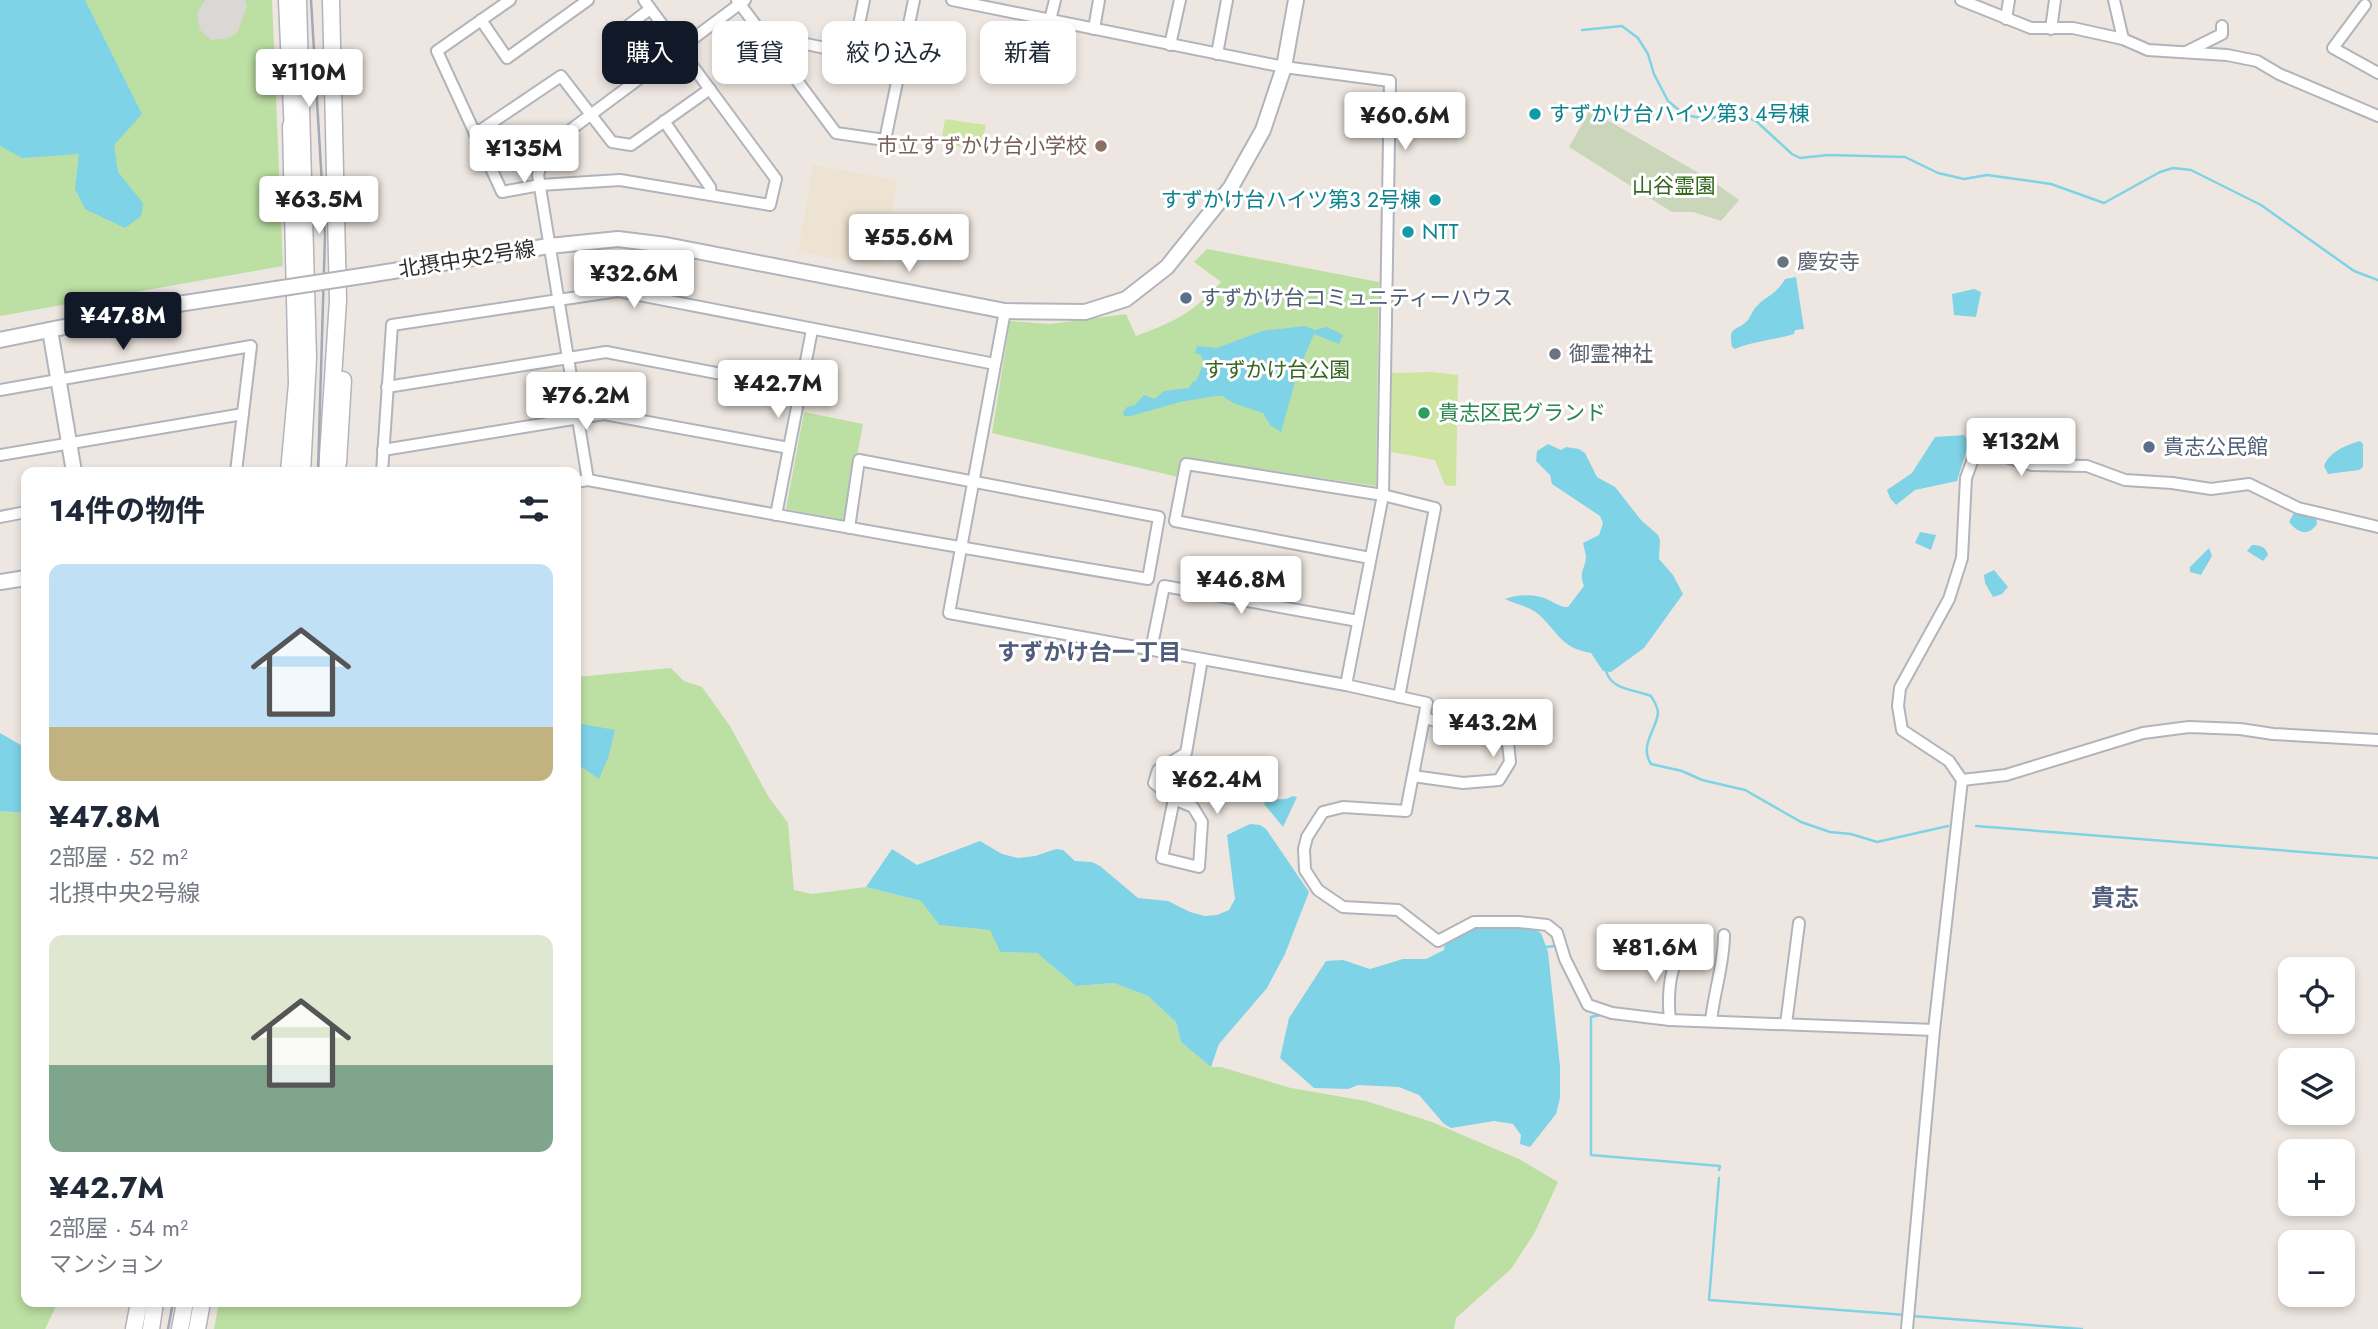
<!DOCTYPE html>
<html lang="ja">
<meta charset="utf-8">
<style>
:root{--surface:#fff;--page:#f2f2f3;--text:#1f2937;--muted:#747a83;--accent:#111827}
body{margin:0;font-family:Jost,"Noto Sans JP",sans-serif;background:var(--page);color:var(--text);height:100vh;display:flex;flex-direction:column;font-size:26px;white-space:nowrap}
*{box-sizing:border-box;margin:0}
p{font-size:23px;color:var(--muted)}
.icon{flex:none;width:38px;height:38px;fill:none;stroke:currentColor;stroke-width:2;stroke-linecap:round;stroke-linejoin:round}
.map{position:relative;flex:1;overflow:hidden}
.side{position:absolute;left:21px;top:467px;width:560px;height:840px;display:flex;flex-direction:column;background:var(--surface);border-radius:14px;box-shadow:0 4px 10px #0003}
.side>*{flex:none}
.banner{position:absolute;left:602px;top:21px;width:665px;height:63px;display:flex;gap:14px}
.buttons{position:absolute;left:2278px;top:957px;display:grid;gap:14px}
.buttons a{display:grid;place-items:center;width:77px;height:77px;border-radius:14px;background:var(--surface);box-shadow:0 4px 10px #0003;font-size:35px}
.price{position:absolute;translate:-50% -60px;padding:0 16px;border-radius:7px;background:#fff;color:#222;font-size:23px;line-height:46px;filter:drop-shadow(0 2px 4px #0008)}
.price::after{content:'';position:absolute;left:50%;top:42px;width:21px;height:16px;margin-left:-10px;background:inherit;clip-path:polygon(0 0,100% 0,50% 100%)}
.price.current{background:var(--accent);color:#fff}
ul{padding:0;list-style:none}
li{display:grid;align-content:center;gap:14px;height:371px;padding:0 28px}
li span{display:grid;place-items:center;height:217px;border-radius:14px;color:#555}
li>.icon{margin-inline-start:auto}
span .icon{width:126px;height:126px;fill:#fffc;stroke-width:1}
li b{font-size:30px}
h2{display:flex;justify-content:space-between;align-items:center;height:84px;padding:0 28px;font-size:30px}
.tag{padding:0 24px;border-radius:14px;background:var(--surface);box-shadow:0 4px 10px #0003;font-size:24px;line-height:63px}
.tag.current{background:var(--accent);color:#fff}
.map>svg:first-child{display:block}
.education{fill:#ede3d3}
.green{fill:#bcdfa3}
.cemetery{fill:#cad6ba}
.pitch{fill:#cde5a0}
.plaza{fill:#dad7d4}
.water{fill:#7ed3e6}
.lines{fill:none;stroke-linecap:round;stroke-linejoin:round}
.stream{stroke:#7ed3e6;stroke-width:2.5}
.minor-casing{stroke:#b2b4bc;stroke-width:14}
.tertiary-casing{stroke:#b2b4bc;stroke-width:18}
.secondary-casing{stroke:#b2b4bc;stroke-width:19}
.minor{stroke:#fff;stroke-width:10}
.tertiary{stroke:#fff;stroke-width:14}
.secondary{stroke:#fff;stroke-width:16}
.rail{stroke:#a4a8b6;stroke-width:2.5}
.tertiary-bridge-casing{stroke:#b2b4bc;stroke-width:18;stroke-linecap:butt}
.tertiary-bridge{stroke:#fff;stroke-width:14}
.culture-dot{fill:#0f9aa8;stroke:#fff;stroke-width:2.5}
.education-dot{fill:#8d6e63;stroke:#fff;stroke-width:2.5}
.worship-dot{fill:#6b7280;stroke:#fff;stroke-width:2.5}
.service-dot{fill:#5c6f8a;stroke:#fff;stroke-width:2.5}
.leisure-dot{fill:#2e9e5b;stroke:#fff;stroke-width:2.5}
.labels{text-anchor:middle;dominant-baseline:central;stroke-width:6;stroke-linejoin:round;paint-order:stroke}
.culture-label{font-size:21px;fill:#0d838f;stroke:#fff;text-anchor:start}
.education-label{font-size:21px;fill:#785e54;stroke:#fff;text-anchor:end}
.park-label{font-size:21px;fill:#356721;stroke:#fff}
.street-label{font-size:21px;fill:#2d2d2d;stroke:#fff}
.worship-label{font-size:21px;fill:#5b616d;stroke:#fff;text-anchor:start}
.service-label{font-size:21px;fill:#4e5e75;stroke:#fff;text-anchor:start}
.leisure-label{font-size:21px;fill:#27864d;stroke:#fff;text-anchor:start}
.neighbourhood-label{font-size:23px;font-weight:bold;fill:#515c7b;stroke:#fff}
.quarter-label{font-size:24px;font-weight:bold;fill:#515c7b;stroke:#fff}
</style>
<div class="map">
<svg width="2378" height="1329" viewBox="0 0 2378 1329">
<rect width="100%" height="100%" fill="#eee7e1"/>
<path class="education" d="M 813,165 L 897,180 L 882,267 L 798,252 Z"/>
<g class="green">
<path d="M 0,0 L 272,0 L 283,266 L 0,316 Z"/>
<path d="M 1207,249 L 1379,282 L 1376,486 L 1183,458 L 1178,477 L 992,433 L 1010,321 L 1050,324 L 1126,314 L 1136,336 C 1176,321 1191,314 1221,282 L 1194,262 Z"/>
<path d="M 804,412 L 863,424 L 845,520 L 786,509 Z"/>
<path d="M 671,668 L 684,681 L 702,687 L 730,726 L 768,796 L 788,823 L 794,890 L 812,894 L 866,887 L 921,901 L 939,925 L 991,930 L 1000,952 L 1037,953 L 1076,986 L 1114,983 L 1148,996 L 1176,1022 L 1181,1042 L 1211,1067 L 1221,1067 L 1291,1088 L 1366,1101 L 1432,1122 L 1519,1159 L 1558,1182 L 1535,1232 L 1511,1269 L 1456,1318 L 1454,1329 L 214,1329 L 219,1302 L 576,1302 L 576,677 Z"/>
<path d="M 0,811 L 26,813 L 26,1302 L 58,1302 L 45,1329 L 0,1329 Z"/>
</g>
<path class="cemetery" d="M 1590,110 L 1711,180 L 1739,200 L 1721,221 L 1693,212 L 1672,212 L 1569,147 Z"/>
<g class="pitch">
<path d="M 945,119 L 986,125 L 980,150 L 941,143 Z"/>
<path d="M 1432,372 L 1458,375 L 1456,486 L 1445,485 L 1435,460 L 1391,452 L 1392,373 Z"/>
</g>
<path class="plaza" d="M 205,0 L 245,0 L 247,6 L 237,33 L 229,38 L 211,40 L 200,30 L 197,13 Z"/>
<g class="water">
<path d="M 0,0 L 85,0 L 142,114 L 114,145 L 118,172 L 143,203 L 141,216 L 125,228 L 85,209 L 75,189 L 79,154 L 22,158 L 0,146 Z"/>
<path d="M 1796,277 L 1804,329 L 1795,330 L 1794,334 C 1774,340 1754,341 1735,349 L 1732,347 C 1728,325 1736,332 1747,321 C 1751,317 1752,311 1756,307 C 1767,295 1775,296 1785,279 Z"/>
<path d="M 1974,289 L 1981,292 L 1976,317 L 1954,315 L 1952,294 Z"/>
<path d="M 1305,326 L 1315,330 L 1327,327 L 1343,335 L 1339,344 L 1314,334 L 1298,371 L 1281,432 L 1270,425 L 1263,413 L 1235,404 L 1222,396 L 1215,396 L 1180,402 L 1131,416 L 1124,416 L 1123,413 L 1127,407 L 1135,405 L 1144,395 L 1155,399 L 1164,391 L 1189,388 L 1192,382 L 1196,381 L 1204,363 L 1201,355 L 1195,353 L 1197,346 L 1217,348 L 1262,331 Z"/>
<path d="M 1964,435 L 1969,442 L 1957,481 L 1915,490 L 1896,505 L 1890,498 L 1887,490 L 1912,473 L 1935,437 Z"/>
<path d="M 2360,441 L 2363,444 L 2363,467 L 2359,470 L 2328,474 L 2324,466 C 2329,452 2346,445 2360,441 Z"/>
<path d="M 1548,444 L 1561,450 L 1566,447 L 1579,449 L 1585,453 L 1597,477 L 1615,487 L 1641,520 L 1658,535 L 1660,540 L 1659,559 L 1673,575 L 1683,594 L 1644,648 L 1611,672 L 1603,671 L 1591,653 C 1560,648 1558,631 1537,613 C 1528,606 1515,604 1505,599 C 1515,595 1530,594 1541,597 C 1551,599 1556,607 1568,607 L 1584,586 C 1578,572 1586,568 1586,556 C 1585,551 1584,547 1583,543 L 1599,535 L 1603,523 L 1600,516 L 1552,484 L 1550,475 L 1536,461 L 1537,451 Z"/>
<path d="M 2295,511 L 2316,515 L 2317,524 C 2308,537 2298,533 2289,522 Z"/>
<path d="M 1920,532 L 1936,535 L 1931,550 L 1915,543 Z"/>
<path d="M 2252,545 C 2260,545 2266,547 2268,555 L 2263,561 L 2247,551 Z"/>
<path d="M 2209,548 L 2212,556 L 2201,575 L 2190,572 L 2190,567 Z"/>
<path d="M 1994,570 L 2008,587 L 2002,594 L 1993,597 L 1985,583 L 1984,575 Z"/>
<path d="M 576,723 L 615,730 L 608,758 L 599,779 L 579,765 L 576,765 Z"/>
<path d="M 0,733 L 26,748 L 26,813 L 0,811 Z"/>
<path d="M 1293,796 L 1297,797 L 1283,827 L 1264,804 L 1266,800 L 1286,799 Z"/>
<path d="M 1250,824 L 1260,825 L 1266,829 L 1309,892 L 1285,954 L 1267,988 L 1219,1044 L 1211,1067 L 1181,1042 L 1176,1022 L 1148,996 L 1114,983 L 1076,986 L 1037,953 L 1000,952 L 990,930 L 939,925 L 921,901 L 866,887 L 892,849 L 917,865 L 980,841 L 1002,854 L 1018,858 L 1035,856 L 1056,849 L 1063,850 L 1075,861 L 1092,862 L 1100,866 L 1138,898 L 1168,901 L 1190,912 L 1205,916 L 1217,915 L 1229,910 L 1235,899 L 1227,835 Z"/>
<path d="M 1474,927 L 1533,929 L 1541,933 L 1548,952 L 1560,1066 L 1560,1098 L 1556,1114 L 1530,1147 L 1520,1144 L 1521,1135 L 1513,1124 L 1494,1121 L 1451,1128 L 1444,1124 L 1419,1095 L 1399,1087 L 1358,1085 L 1348,1089 L 1314,1088 L 1280,1058 L 1289,1018 L 1326,961 L 1343,960 L 1370,969 L 1403,959 L 1426,959 L 1444,950 L 1445,941 Z"/>
</g>
<g class="lines">
<g class="stream">
<path d="M 1582,30 L 1622,26 L 1638,38 L 1648,54 L 1654,74 L 1668,101 L 1685,115 L 1707,119 L 1727,115 L 1742,115 L 1756,121 L 1792,154 L 1800,158 L 1828,155 L 1905,157 L 1938,173 L 1964,179 L 1987,175 L 2051,184 L 2104,203 L 2160,172 L 2173,168 L 2191,170 L 2261,205 L 2354,271 L 2378,280"/>
<path d="M 1606,671 C 1612,691 1635,689 1651,696 C 1654,701 1658,707 1658,713 C 1656,731 1639,745 1651,764 L 1682,771 L 1702,780 L 1745,790 L 1801,822 L 1830,832 L 1851,834 L 1877,842 L 1948,826"/>
<path d="M 1976,826 L 2378,858"/>
<path d="M 1546,947 L 1554,946"/>
<path d="M 1600,1015 L 1591,1017 L 1591,1155 L 1720,1166 L 1719,1170"/>
<path d="M 1719,1178 L 1709,1300 L 1906,1315"/>
<path d="M 1912,1316 L 2082,1329"/>
</g>
<defs>
<g id="minor">
<path d="M 510,0 L 437,51 L 502,192 L 540,185 L 620,180 L 770,205 L 776,179 L 644,0"/>
<path d="M 737,0 L 836,133 L 885,140 L 914,0"/>
<path d="M 952,0 L 1284,67 L 1390,81 L 1383,495 L 1346,685"/>
<path d="M 1961,0 L 2031,28 L 2073,28 L 2123,39 L 2148,50 L 2227,55 L 2257,61 L 2279,74 L 2378,116"/>
<path d="M 2114,0 L 2123,39"/>
<path d="M 2365,5 L 2333,48 L 2378,73"/>
<path d="M 2006,19 L 2009,0"/>
<path d="M 481,20 L 507,58 L 588,0"/>
<path d="M 1050,20 L 1055,0"/>
<path d="M 1094,29 L 1099,0"/>
<path d="M 2051,29 L 2055,0"/>
<path d="M 616,35 L 650,9"/>
<path d="M 1170,45 L 1180,0"/>
<path d="M 2186,52 L 2222,34 L 2222,26"/>
<path d="M 1217,54 L 1227,0"/>
<path d="M 782,61 L 806,44 L 853,54 L 864,0"/>
<path d="M 664,121 L 710,187 L 711,195"/>
<path d="M 475,134 L 561,76 L 612,142 L 631,145 L 710,89"/>
<path d="M 1005,311 L 949,613 L 1346,685 L 1427,703 L 1406,811 L 1343,807 L 1323,812 L 1307,837 L 1304,849 L 1305,870 L 1318,890 L 1343,907 L 1398,910 L 1438,941 L 1474,922 L 1519,922 L 1547,925 L 1557,933 L 1565,959 L 1588,1005 L 1612,1013 L 1670,1020 L 1934,1030"/>
<path d="M 387,387 L 606,352 L 800,389"/>
<path d="M 0,390 L 251,346 L 236,472"/>
<path d="M 383,450 L 604,414 L 789,448"/>
<path d="M 0,455 L 243,414"/>
<path d="M 382,472 L 392,325 L 618,291 L 995,364"/>
<path d="M 588,480 L 538,175 L 546,148 L 745,0"/>
<path d="M 576,482 L 588,480 C 774,515 961,548 1148,579 L 1159,517 L 859,460 L 849,528"/>
<path d="M 776,515 L 812,330"/>
<path d="M 0,517 L 26,512"/>
<path d="M 1370,558 L 1175,521 L 1186,464 L 1383,495 L 1435,508 L 1399,697"/>
<path d="M 1151,650 L 1164,586 L 1358,621"/>
<path d="M 1413,776 L 1463,783 L 1499,780 L 1510,762 L 1508,743 L 1499,737 L 1424,718"/>
<path d="M 1962,780 L 2006,775 L 2143,733 L 2189,727 L 2240,729 L 2273,734 L 2378,740"/>
<path d="M 1174,799 L 1162,858 L 1199,867 L 1202,822 L 1193,807 L 1174,799 L 1154,783 L 1158,770 L 1186,753 L 1202,659"/>
<path d="M 1670,1020 C 1668,1002 1668,972 1679,957"/>
<path d="M 1711,1021 C 1714,992 1724,964 1724,935"/>
<path d="M 1786,1024 L 1799,923"/>
<path d="M 1907,1329 L 1934,1030 L 1962,780 L 1949,761 L 1902,730 L 1898,706 L 1900,688 L 1949,599 L 1962,558 L 1966,478 L 1977,448 L 2032,465 L 2087,466 L 2125,480 L 2172,483 L 2211,489 L 2249,484 L 2298,508 L 2378,527"/>
</g>
<g id="tertiary">
<path d="M 368,275 L 549,246 L 618,239 L 666,245 L 1005,311 L 1085,312 L 1126,299 L 1167,267 L 1231,187 L 1263,130 L 1284,67 L 1296,0"/>
<path d="M 50,330 L 74,472"/>
<path d="M 0,340 L 178,304 L 276,289"/>
<path d="M 0,582 L 26,578"/>
</g>
<g id="secondary">
<path d="M 287,0 L 293,134"/>
<path d="M 298,0 L 308,358 L 302,472"/>
<path d="M 338,463 L 343,380"/>
<path d="M 289,472 L 297,384 L 291,126"/>
<path d="M 327,472 L 338,300 L 331,0"/>
<path d="M 134,1329 L 139,1302"/>
<path d="M 151,1329 L 155,1302"/>
<path d="M 180,1329 L 185,1302"/>
<path d="M 197,1329 L 202,1302"/>
</g>
</defs>
<use href="#minor" class="minor-casing"/>
<use href="#tertiary" class="tertiary-casing"/>
<use href="#secondary" class="secondary-casing"/>
<use href="#minor" class="minor"/>
<use href="#tertiary" class="tertiary"/>
<use href="#secondary" class="secondary"/>
<g class="rail">
<path d="M 311,0 L 325,235 L 318,472"/>
<path d="M 168,1329 L 173,1302"/>
</g>
<defs>
<path id="tertiary-bridge" d="M 276,289 L 368,275"/>
</defs>
<use href="#tertiary-bridge" class="tertiary-bridge-casing"/>
<use href="#tertiary-bridge" class="tertiary-bridge"/>
</g>
<g class="culture-dot">
<circle cx="1535" cy="114" r="7"/>
<circle cx="1435" cy="200" r="7"/>
<circle cx="1408" cy="232" r="7"/>
</g>
<circle class="education-dot" cx="1101" cy="146" r="7"/>
<g class="worship-dot">
<circle cx="1783" cy="262" r="7"/>
<circle cx="1555" cy="354" r="7"/>
</g>
<g class="service-dot">
<circle cx="1186" cy="298" r="7"/>
<circle cx="2149" cy="447" r="7"/>
</g>
<circle class="leisure-dot" cx="1424" cy="413" r="7"/>
<g class="labels">
<g class="culture-label">
<text x="1549" y="114">すずかけ台ハイツ第3 4号棟</text>
<text x="1421" y="200" text-anchor="end">すずかけ台ハイツ第3 2号棟</text>
<text x="1422" y="232">NTT</text>
</g>
<g class="education-label">
<text x="1087" y="146">市立すずかけ台小学校</text>
</g>
<g class="park-label">
<text x="1674" y="186">山谷霊園</text>
<text x="1277" y="370">すずかけ台公園</text>
</g>
<g class="street-label">
<text transform="translate(467 259) rotate(-9)">北摂中央２号線</text>
</g>
<g class="worship-label">
<text x="1797" y="262">慶安寺</text>
<text x="1569" y="354">御霊神社</text>
</g>
<g class="service-label">
<text x="1200" y="298">すずかけ台コミュニティーハウス</text>
<text x="2163" y="447">貴志公民館</text>
</g>
<g class="leisure-label">
<text x="1438" y="413">貴志区民グランド</text>
</g>
<g class="neighbourhood-label">
<text x="1089" y="652">すずかけ台一丁目</text>
</g>
<g class="quarter-label">
<text x="2115" y="897">貴志</text>
</g>
</g>
</svg>
<div class="buttons">
<a><svg class="icon" aria-label="locate" viewBox="0 0 24 24"><circle cx="12" cy="12" r="6"/><path d="M12 2v4M12 18v4M2 12h4M18 12h4"/></svg></a>
<a><svg class="icon" aria-label="layers" viewBox="0 0 24 24"><path d="M12 4l9 5-9 5-9-5zM3 14l9 5 9-5"/></svg></a>
<a>+</a>
<a>−</a>
</div>
<b class="price" style="left:309px;top:109px">¥110M</b>
<b class="price" style="left:1405px;top:152px">¥60.6M</b>
<b class="price" style="left:524px;top:185px">¥135M</b>
<b class="price" style="left:319px;top:236px">¥63.5M</b>
<b class="price" style="left:909px;top:274px">¥55.6M</b>
<b class="price" style="left:634px;top:310px">¥32.6M</b>
<b class="price current" style="left:123px;top:352px">¥47.8M</b>
<b class="price" style="left:778px;top:420px">¥42.7M</b>
<b class="price" style="left:586px;top:432px">¥76.2M</b>
<b class="price" style="left:2021px;top:478px">¥132M</b>
<b class="price" style="left:1241px;top:616px">¥46.8M</b>
<b class="price" style="left:1493px;top:759px">¥43.2M</b>
<b class="price" style="left:1217px;top:816px">¥62.4M</b>
<b class="price" style="left:1655px;top:984px">¥81.6M</b>
<div class="banner">
<a class="tag current">購入</a>
<a class="tag">賃貸</a>
<a class="tag">絞り込み</a>
<a class="tag">新着</a>
</div>
<section class="side">
<h2>14件の物件<svg class="icon" aria-label="filters" viewBox="0 0 24 24"><path d="M4 7h16M4 17h16"/><circle cx="9" cy="7" r="2"/><circle cx="15" cy="17" r="2"/></svg></h2>
<ul>
<li><span style="background:linear-gradient(#bfe0f5 75%,#c2b280 0)"><svg class="icon" aria-label="home" viewBox="0 0 24 24"><path d="M3 11l9-7 9 7M6 9v11h12V9"/></svg></span><div><b>¥47.8M</b><p>2部屋 · 52 m²</p><p>北摂中央２号線</p></div></li>
<li><span style="background:linear-gradient(#dfe7d0 60%,#7fa58c 0)"><svg class="icon" aria-label="home" viewBox="0 0 24 24"><path d="M3 11l9-7 9 7M6 9v11h12V9"/></svg></span><div><b>¥42.7M</b><p>2部屋 · 54 m²</p><p>マンション</p></div></li>
</ul>
</section>
</div>
